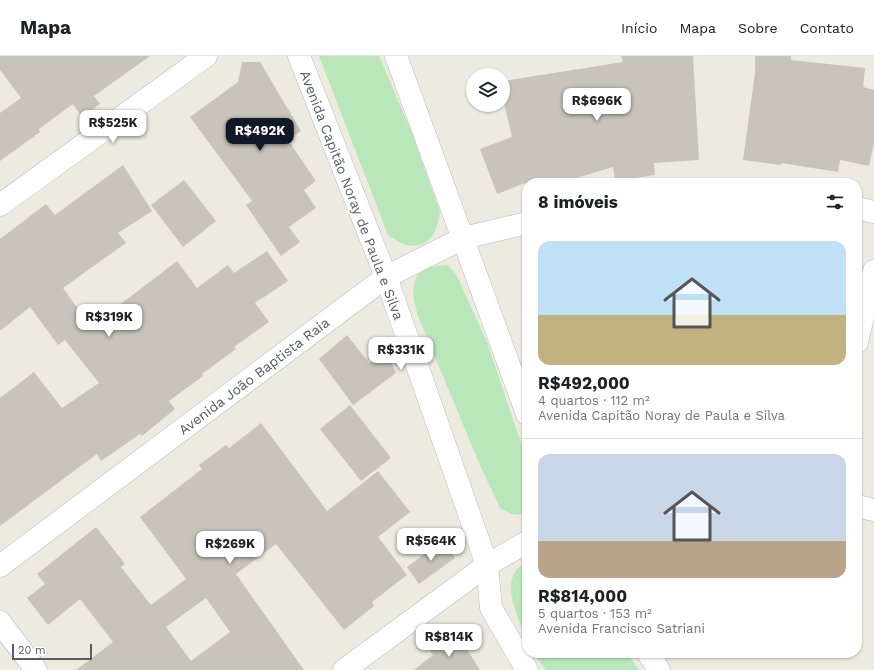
<!DOCTYPE html>
<html lang="pt">
<meta charset="utf-8">
<style>
:root{--surface:#fff;--page:#f2f2f2;--text:#202124;--muted:#757577;--line:#e0e0e0;--accent:#111827}
body{margin:0;font-family:"Work Sans",sans-serif;background:var(--page);color:var(--text);height:100vh;display:flex;flex-direction:column;font-size:15px;white-space:nowrap}
*{box-sizing:border-box;margin:0}
p{font-size:13px;color:var(--muted)}
.icon{flex:none;width:22px;height:22px;fill:none;stroke:currentColor;stroke-width:2;stroke-linecap:round;stroke-linejoin:round}
.map{position:relative;flex:1;overflow:hidden}
.sheet{position:absolute;left:522px;top:122px;width:340px;height:480px;display:flex;flex-direction:column;background:var(--surface);border-radius:16px;box-shadow:0 1px 3px #0004}
.sheet>*{flex:none}
.fabs{position:absolute;left:466px;top:12px;display:grid;gap:8px}
.fabs a{display:grid;place-items:center;width:44px;height:44px;border-radius:50%;background:var(--surface);box-shadow:0 1px 3px #0004;font-size:20px}
.scale{position:absolute;left:12px;bottom:10px;width:80px;box-sizing:border-box;padding-left:4px;border:2px solid #585c62;border-top:0;font-size:11px;line-height:14px;white-space:nowrap;color:#585c62;-webkit-text-stroke:3px #fff;paint-order:stroke}
.price{position:absolute;translate:-50% -34px;padding:0 9px;border-radius:8px;background:#fff;color:#222;font-size:13px;line-height:26px;filter:drop-shadow(0 1px 2px #0008)}
.price::after{content:'';position:absolute;left:50%;top:24px;width:12px;height:9px;margin-left:-6px;background:inherit;clip-path:polygon(0 0,100% 0,50% 100%)}
.price.current{background:var(--accent);color:#fff}
ul{padding:0;list-style:none}
li{display:grid;align-content:center;gap:8px;height:212px;padding:0 16px}
li+li{border-top:1px solid var(--line)}
li span{display:grid;place-items:center;height:124px;border-radius:12px;color:#555}
li>.icon{margin-inline-start:auto}
span .icon{width:72px;height:72px;fill:#fffc;stroke-width:1}
li b{font-size:17px}
h2{display:flex;justify-content:space-between;align-items:center;height:48px;padding:0 16px;font-size:17px}
header{display:flex;align-items:center;gap:24px;box-sizing:border-box;height:56px;padding:0 20px;background:var(--surface);border-bottom:1px solid var(--line)}
header strong{font-size:19px}
nav{display:flex;gap:22px;margin-inline-start:auto;font-size:14px}
.map>svg:first-child{display:block}
.green{fill:#b9e7ba}
.building{fill:#c8c4bc;fill-rule:evenodd}
.lines{fill:none;stroke-linecap:round;stroke-linejoin:round}
.minor-casing{stroke:#b8bac0;stroke-width:23}
.minor{stroke:#fff;stroke-width:22}
.labels{text-anchor:middle;dominant-baseline:central;stroke-width:4;stroke-linejoin:round;paint-order:stroke}
.street-label{font-size:14px;fill:#585c62;stroke:#fff}
</style>
<header>
<strong>Mapa</strong>
<nav><a>Início</a><a>Mapa</a><a>Sobre</a><a>Contato</a></nav>
</header>
<div class="map">
<svg width="874" height="614" viewBox="0 0 874 614">
<rect width="100%" height="100%" fill="#edeadf"/>
<g class="green">
<path d="M 319,0 L 379,0 L 411,75 L 440,156 C 438,174 429,194 407,189 C 401,188 393,182 388,179 Z"/>
<path d="M 447,209 L 456,218 L 487,286 L 527,405 L 527,456 L 524,459 L 511,458 L 500,452 L 479,407 L 418,260 C 414,244 407,224 425,213 C 430,210 441,210 447,209 Z"/>
<path d="M 527,506 L 527,584 C 518,562 496,520 527,506 Z"/>
<path d="M 533,597 L 627,597 L 639,614 L 546,614 Z"/>
</g>
<g class="building">
<path d="M 0,0 L 150,0 L 94,40 L 100,48 L 82,61 L 73,48 L 39,73 L 40,76 L 0,105 L 0,57 L 21,42 L 0,14 Z"/>
<path d="M 621,0 L 693,0 L 699,104 L 654,107 L 655,119 L 615,125 L 613,111 L 560,127 L 525,127 L 497,138 L 480,93 L 512,81 L 503,43 L 503,25 L 623,6 Z"/>
<path d="M 755,0 L 791,0 L 791,4 L 865,12 L 863,31 L 874,34 L 874,87 L 869,110 L 840,104 L 838,116 L 781,107 L 781,109 L 743,104 L 755,17 Z"/>
<path d="M 242,6 L 260,6 L 301,75 L 288,84 L 316,125 L 304,134 L 316,152 L 289,171 L 300,186 L 281,200 L 246,149 L 252,145 L 190,61 L 238,26 Z"/>
<path d="M 123,109 L 152,155 L 118,177 L 126,187 L 63,232 L 91,271 L 177,205 L 197,232 L 228,209 L 234,217 L 267,195 L 288,225 L 255,247 L 269,266 L 234,291 L 236,293 L 202,318 L 203,320 L 169,345 L 175,353 L 142,380 L 140,378 L 101,405 L 97,398 L 0,470 L 0,342 L 34,316 L 62,352 L 99,327 L 65,284 L 58,289 L 30,251 L 0,275 L 0,183 L 46,148 L 55,159 Z"/>
<path d="M 184,124 L 216,165 L 183,191 L 151,149 Z"/>
<path d="M 347,279 L 369,307 L 386,294 L 396,317 L 353,349 L 319,303 Z"/>
<path d="M 350,349 L 391,402 L 361,425 L 320,373 Z"/>
<path d="M 261,367 L 327,455 L 378,415 L 410,456 L 378,481 L 407,519 L 372,546 L 374,550 L 344,574 L 276,488 L 236,518 L 304,614 L 76,614 L 113,586 L 80,543 L 48,569 L 27,542 L 45,528 L 37,518 L 96,471 L 125,508 L 121,511 L 151,549 L 186,523 L 140,461 L 202,413 L 199,409 L 226,389 L 229,392 ZM 206,542 L 230,576 L 191,605 L 166,571 Z"/>
<path d="M 442,485 L 455,502 L 419,528 L 407,511 Z"/>
<path d="M 450,582 L 456,591 L 463,587 L 480,614 L 414,614 L 433,599 L 430,595 Z"/>
</g>
<g class="lines">
<defs>
<g id="minor">
<path d="M 299,0 L 386,221 L 487,509 L 491,552 L 527,614"/>
<path d="M 396,0 L 527,358"/>
<path d="M 0,149 L 206,0"/>
<path d="M 857,152 L 874,156"/>
<path d="M 857,286 L 874,215"/>
<path d="M 857,450 L 874,454"/>
<path d="M 0,510 L 386,221 L 463,182 L 527,167"/>
<path d="M 0,566 L 36,614"/>
<path d="M 648,597 L 659,614"/>
<path d="M 344,614 L 487,509 L 527,486"/>
</g>
</defs>
<use href="#minor" class="minor-casing"/>
<use href="#minor" class="minor"/>
</g>
<g class="labels">
<g class="street-label">
<text transform="translate(352 139) rotate(69)">Avenida Capitão Noray de Paula e Silva</text>
<text transform="translate(254 320) rotate(-37)">Avenida João Baptista Raia</text>
</g>
</g>
</svg>
<div class="fabs">
<a><svg class="icon" aria-label="layers" viewBox="0 0 24 24"><path d="M12 4l9 5-9 5-9-5zM3 14l9 5 9-5"/></svg></a>
</div>
<div class="scale">20 m</div>
<b class="price" style="left:597px;top:66px">R$696K</b>
<b class="price" style="left:113px;top:88px">R$525K</b>
<b class="price current" style="left:260px;top:96px">R$492K</b>
<b class="price" style="left:109px;top:282px">R$319K</b>
<b class="price" style="left:401px;top:315px">R$331K</b>
<b class="price" style="left:431px;top:506px">R$564K</b>
<b class="price" style="left:230px;top:509px">R$269K</b>
<b class="price" style="left:449px;top:602px">R$814K</b>
<section class="sheet">
<h2>8 imóveis<svg class="icon" aria-label="filters" viewBox="0 0 24 24"><path d="M4 7h16M4 17h16"/><circle cx="9" cy="7" r="2"/><circle cx="15" cy="17" r="2"/></svg></h2>
<ul>
<li><span style="background:linear-gradient(#bfe0f5 60%,#c2b280 0)"><svg class="icon" aria-label="home" viewBox="0 0 24 24"><path d="M3 11l9-7 9 7M6 9v11h12V9"/></svg></span><div><b>R$492,000</b><p>4 quartos · 112 m²</p><p>Avenida Capitão Noray de Paula e Silva</p></div></li>
<li><span style="background:linear-gradient(#c9d6e8 70%,#b9a48a 0)"><svg class="icon" aria-label="home" viewBox="0 0 24 24"><path d="M3 11l9-7 9 7M6 9v11h12V9"/></svg></span><div><b>R$814,000</b><p>5 quartos · 153 m²</p><p>Avenida Francisco Satriani</p></div></li>
</ul>
</section>
</div>
